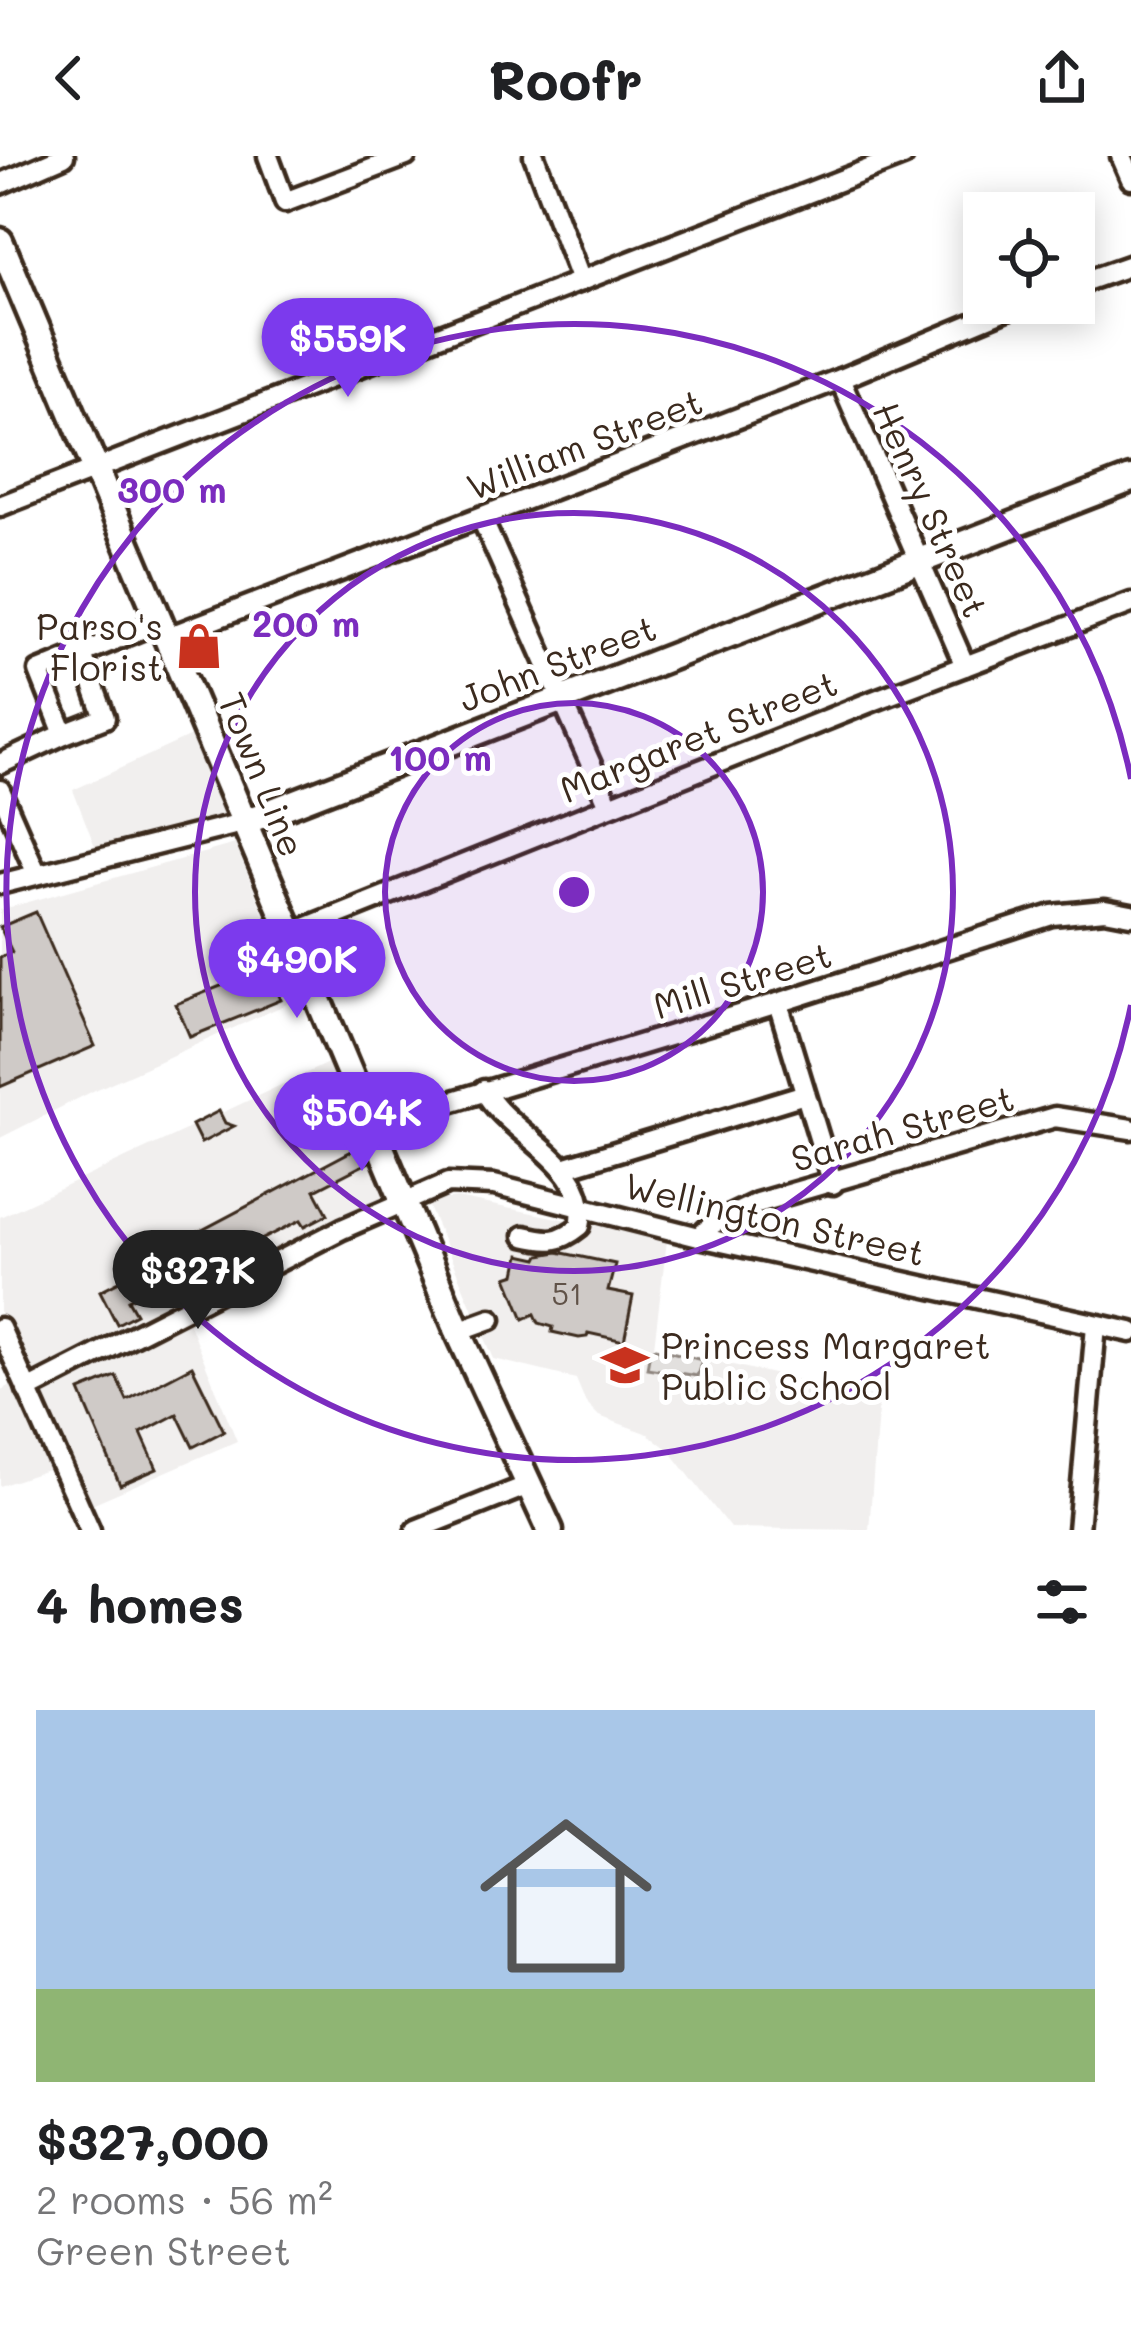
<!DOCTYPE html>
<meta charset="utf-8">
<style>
:root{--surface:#fff;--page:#f6f6f6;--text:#202124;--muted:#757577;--accent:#7c3aed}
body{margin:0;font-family:Mali,sans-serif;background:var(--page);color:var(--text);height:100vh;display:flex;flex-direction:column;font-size:45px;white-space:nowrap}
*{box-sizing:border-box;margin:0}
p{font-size:39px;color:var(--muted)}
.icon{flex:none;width:66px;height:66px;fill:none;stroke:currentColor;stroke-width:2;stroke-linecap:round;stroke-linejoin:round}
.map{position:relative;height:1374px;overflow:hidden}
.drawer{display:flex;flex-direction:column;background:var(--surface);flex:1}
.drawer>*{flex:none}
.tools{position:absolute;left:963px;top:36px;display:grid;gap:24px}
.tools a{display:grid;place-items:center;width:132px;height:132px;border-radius:0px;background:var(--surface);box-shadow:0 6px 30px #0003;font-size:60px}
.price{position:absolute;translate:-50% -102px;padding:0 27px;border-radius:42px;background:var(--accent);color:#fff;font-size:39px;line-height:78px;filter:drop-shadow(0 3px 6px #0008)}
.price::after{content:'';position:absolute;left:50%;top:72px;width:36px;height:27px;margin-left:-18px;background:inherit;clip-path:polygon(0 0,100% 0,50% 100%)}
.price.active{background:#222;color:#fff}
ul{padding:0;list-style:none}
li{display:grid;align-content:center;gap:24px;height:636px;padding:0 36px}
li span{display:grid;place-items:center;height:372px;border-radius:0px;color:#555}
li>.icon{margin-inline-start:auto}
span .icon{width:216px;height:216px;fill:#fffc;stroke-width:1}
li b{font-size:51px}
h2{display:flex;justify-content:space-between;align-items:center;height:144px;padding:0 36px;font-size:51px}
header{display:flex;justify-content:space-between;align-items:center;height:156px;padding:0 36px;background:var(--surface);font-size:54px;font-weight:800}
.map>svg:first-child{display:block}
.built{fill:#f1efee}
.green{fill:#e2e0de;stroke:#8e857e;stroke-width:3}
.building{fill:#cfcac7;stroke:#3b2a1e;stroke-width:3}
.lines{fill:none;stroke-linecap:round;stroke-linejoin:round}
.minor-casing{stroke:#3b2a1e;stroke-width:27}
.major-casing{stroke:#3b2a1e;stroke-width:33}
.minor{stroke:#fff;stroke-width:18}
.major{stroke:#fff;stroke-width:24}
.ring{fill:none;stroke:#7b2cbf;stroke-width:6}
.labels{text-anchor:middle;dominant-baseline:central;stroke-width:10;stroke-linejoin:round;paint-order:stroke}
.number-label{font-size:30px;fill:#605248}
.street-label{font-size:36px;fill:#3b2a1e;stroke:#fff}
.poi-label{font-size:36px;fill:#3b2a1e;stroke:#fff;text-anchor:end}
.centre{fill:#7b2cbf;stroke:#fff;stroke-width:6}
.ring-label{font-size:36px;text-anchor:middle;font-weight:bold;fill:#7b2cbf;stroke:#fff;stroke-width:10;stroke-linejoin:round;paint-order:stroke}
</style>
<header><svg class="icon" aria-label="back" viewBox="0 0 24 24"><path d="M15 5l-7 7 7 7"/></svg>Roofr<svg class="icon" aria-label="share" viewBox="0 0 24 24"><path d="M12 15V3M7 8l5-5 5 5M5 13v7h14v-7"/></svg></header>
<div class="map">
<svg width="1131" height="1374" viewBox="0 0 1131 1374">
<rect width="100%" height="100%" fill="#fff"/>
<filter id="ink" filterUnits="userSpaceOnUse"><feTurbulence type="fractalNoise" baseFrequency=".00833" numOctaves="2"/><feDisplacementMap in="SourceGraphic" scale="24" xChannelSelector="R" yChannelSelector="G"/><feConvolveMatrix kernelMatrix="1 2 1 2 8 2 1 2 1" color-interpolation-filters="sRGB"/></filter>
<g filter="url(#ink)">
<g class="built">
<path d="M 193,579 L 229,656 L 96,693 L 73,634 Z"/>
<path d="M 235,688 L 298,843 L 95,934 L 0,982 L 0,754 Z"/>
<path d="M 330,906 L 402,1059 L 187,1163 L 237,1285 L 71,1357 L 56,1311 L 0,1330 L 0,1235 L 11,1229 L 0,1205 L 0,1061 Z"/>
<path d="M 457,1042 L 667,1084 L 654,1191 L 879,1242 L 869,1374 L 730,1372 L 670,1295 L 648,1278 L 599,1260 L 586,1247 L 576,1223 L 494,1203 L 429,1051 L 440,1044 Z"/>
</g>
<path class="green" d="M 656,1192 L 702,1204 L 697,1220 L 647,1212 L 650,1195 Z"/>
<g class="building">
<path d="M 36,756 L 95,890 L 0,931 L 0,801 L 12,796 L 0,771 Z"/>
<path d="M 270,816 L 281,844 L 190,881 L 176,848 L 238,823 L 240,829 Z"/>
<path d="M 219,955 L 225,967 L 234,970 L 201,987 L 192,969 Z"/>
<path d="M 361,990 L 369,1006 L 315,1034 L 328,1058 L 305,1070 L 301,1064 L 241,1094 L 239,1090 L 158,1136 L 155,1130 L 128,1144 L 136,1158 L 117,1168 L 100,1135 L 123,1123 L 121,1117 Z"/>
<path d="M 558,1096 L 615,1108 L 608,1135 L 633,1140 L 624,1185 L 588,1177 L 587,1181 L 579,1182 L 552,1176 L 553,1171 L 539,1167 L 535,1158 L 524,1163 L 507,1121 L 516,1118 L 520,1099 L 538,1103 L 540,1099 Z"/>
<path d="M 192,1210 L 224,1275 L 193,1291 L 177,1258 L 141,1277 L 157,1313 L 120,1329 L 80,1235 L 116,1220 L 127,1244 Z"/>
</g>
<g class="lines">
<defs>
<g id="minor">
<path d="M 268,0 L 285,46 L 406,0"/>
<path d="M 534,0 L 581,125"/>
<path d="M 1121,0 L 1131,23"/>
<path d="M 0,28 L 64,0"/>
<path d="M 1074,129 L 1131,109"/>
<path d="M 840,223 L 965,510"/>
<path d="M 0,350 L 903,0"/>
<path d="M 482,363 L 609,649"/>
<path d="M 168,481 L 840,223 L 1022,147"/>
<path d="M 82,498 L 105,562 L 64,578 L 39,515 L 161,465"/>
<path d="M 0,608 L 64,578"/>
<path d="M 0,634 L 36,716"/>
<path d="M 0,728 L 242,667"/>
<path d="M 292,777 L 873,545 L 1131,447"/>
<path d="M 778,847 L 833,1028"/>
<path d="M 484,934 C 508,980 594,1008 580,1070 C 559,1087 549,1086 524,1080"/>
<path d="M 374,969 L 778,847 L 1052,759 L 1105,754 L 1131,759"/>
<path d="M 563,1012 L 805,938"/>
<path d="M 699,1081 L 713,1068 L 757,1047 L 1055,961 L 1131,973"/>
<path d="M 0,1172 L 90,1374"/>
<path d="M 458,1175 L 491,1163"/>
<path d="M 27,1234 L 342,1073 L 448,1027 L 494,1029 L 699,1081 L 1131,1176"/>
<path d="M 416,1374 L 531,1328"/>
<path d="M 1078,1374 L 1096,1169"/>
</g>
<g id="major">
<path d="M 0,85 L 458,1175 L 550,1374"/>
<path d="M 242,667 L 1131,323"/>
</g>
</defs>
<use href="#minor" class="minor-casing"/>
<use href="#major" class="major-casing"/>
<use href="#minor" class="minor"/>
<use href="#major" class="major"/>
</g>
</g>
<circle cx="574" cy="736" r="189" fill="#7b2cbf" fill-opacity=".12"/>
<g class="ring">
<circle cx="574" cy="736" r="189"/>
<circle cx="574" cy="736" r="379"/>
<path d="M1131 849A568 568 0 1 1 1131 623"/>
</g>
<defs>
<symbol id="shop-bare" viewBox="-9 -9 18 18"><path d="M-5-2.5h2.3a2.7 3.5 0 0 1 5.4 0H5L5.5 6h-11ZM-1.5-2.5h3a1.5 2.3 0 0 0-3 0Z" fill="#c8321e" stroke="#fff" stroke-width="2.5" paint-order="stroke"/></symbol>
<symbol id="school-bare" viewBox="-9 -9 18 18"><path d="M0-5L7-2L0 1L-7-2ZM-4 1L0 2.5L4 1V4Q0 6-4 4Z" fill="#c8321e" stroke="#fff" stroke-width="2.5" paint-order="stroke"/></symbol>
</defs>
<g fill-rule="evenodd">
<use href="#shop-bare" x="166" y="457" width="66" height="66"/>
<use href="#school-bare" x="592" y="1176" width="66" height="66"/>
</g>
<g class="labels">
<g class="number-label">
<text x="567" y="1137">51</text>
</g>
<g class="street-label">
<text transform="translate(584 287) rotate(-21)">William Street</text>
<text transform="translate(932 353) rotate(66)">Henry Street</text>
<text transform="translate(557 506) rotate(-21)">John Street</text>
<text transform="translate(698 579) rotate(-22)">Margaret Street</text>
<text transform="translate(263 618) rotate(68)">Town Line</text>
<text transform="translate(742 823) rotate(-17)">Mill Street</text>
<text transform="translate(902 971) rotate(-16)">Sarah Street</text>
<text transform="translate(775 1062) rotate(13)">Wellington Street</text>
</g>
<g class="poi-label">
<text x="163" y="469">Parso's<tspan x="163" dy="41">Florist</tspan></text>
<text x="661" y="1188" text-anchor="start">Princess Margaret<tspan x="661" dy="41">Public School</tspan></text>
</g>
</g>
<circle cx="574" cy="736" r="18" class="centre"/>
<g class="ring-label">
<text x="172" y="347">300 m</text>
<text x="306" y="481">200 m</text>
<text x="440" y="615">100 m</text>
</g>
</svg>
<div class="tools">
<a><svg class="icon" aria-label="locate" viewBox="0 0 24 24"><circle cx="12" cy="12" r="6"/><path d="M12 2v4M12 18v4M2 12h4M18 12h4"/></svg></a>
</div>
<b class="price" style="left:348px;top:244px">$559K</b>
<b class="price" style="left:297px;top:865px">$490K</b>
<b class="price" style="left:362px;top:1018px">$504K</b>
<b class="price active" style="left:198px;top:1176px">$327K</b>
</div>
<section class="drawer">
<h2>4 homes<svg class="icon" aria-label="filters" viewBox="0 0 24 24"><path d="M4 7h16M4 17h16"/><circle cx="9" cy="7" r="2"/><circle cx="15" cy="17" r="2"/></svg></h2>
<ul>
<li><span style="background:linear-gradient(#a9c7e8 75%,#8fb573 0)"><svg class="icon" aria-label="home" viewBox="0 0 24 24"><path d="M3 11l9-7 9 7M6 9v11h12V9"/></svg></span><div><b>$327,000</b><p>2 rooms · 56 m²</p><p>Green Street</p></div></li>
</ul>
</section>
